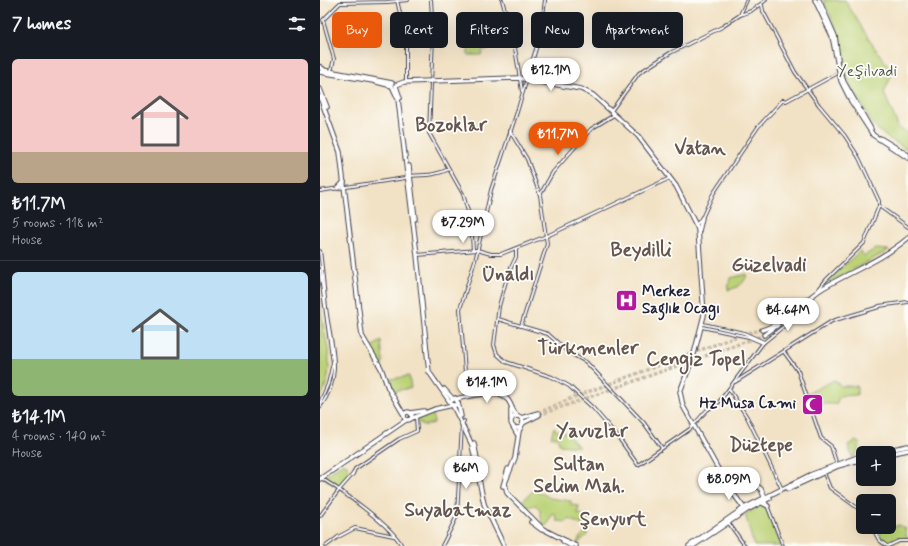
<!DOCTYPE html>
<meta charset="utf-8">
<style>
:root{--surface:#171b24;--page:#242831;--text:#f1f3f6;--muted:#9ea1a6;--line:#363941;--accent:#ea580c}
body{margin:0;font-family:Mynerve,sans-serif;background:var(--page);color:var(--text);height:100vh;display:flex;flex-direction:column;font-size:15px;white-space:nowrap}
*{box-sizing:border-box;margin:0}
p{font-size:13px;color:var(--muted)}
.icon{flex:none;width:22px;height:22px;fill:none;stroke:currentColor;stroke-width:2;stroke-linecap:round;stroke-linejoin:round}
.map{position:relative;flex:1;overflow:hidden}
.side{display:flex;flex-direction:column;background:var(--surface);width:320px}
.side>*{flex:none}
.guide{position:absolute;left:12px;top:12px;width:380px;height:36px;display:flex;gap:8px}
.buttons{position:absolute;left:536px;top:446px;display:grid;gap:8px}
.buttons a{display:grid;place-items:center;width:40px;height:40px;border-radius:6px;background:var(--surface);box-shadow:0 4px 16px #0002;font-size:20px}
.price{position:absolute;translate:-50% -34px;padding:0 9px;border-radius:14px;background:#fff;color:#222;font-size:13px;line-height:26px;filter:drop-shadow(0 1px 2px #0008)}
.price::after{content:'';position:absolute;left:50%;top:24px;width:12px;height:9px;margin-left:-6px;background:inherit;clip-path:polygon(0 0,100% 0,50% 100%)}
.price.current{background:var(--accent);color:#fff}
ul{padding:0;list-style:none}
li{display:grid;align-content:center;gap:8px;height:212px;padding:0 12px}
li+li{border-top:1px solid var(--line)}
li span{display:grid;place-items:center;height:124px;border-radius:6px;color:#555}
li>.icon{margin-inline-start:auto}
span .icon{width:72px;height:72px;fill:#fffc;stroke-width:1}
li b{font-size:17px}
h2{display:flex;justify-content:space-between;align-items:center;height:48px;padding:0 12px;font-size:17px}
.tag{padding:0 14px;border-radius:6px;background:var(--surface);box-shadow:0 4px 16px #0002;font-size:14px;line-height:36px}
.tag.current{background:var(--accent);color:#fff}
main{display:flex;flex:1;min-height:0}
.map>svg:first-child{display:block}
.green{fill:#bbd276;stroke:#6e7a58}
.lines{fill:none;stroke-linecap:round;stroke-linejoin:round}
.major-tunnel{stroke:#c8bca9;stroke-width:3.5;stroke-dasharray:3.5 2;stroke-linecap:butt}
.minor-casing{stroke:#413f50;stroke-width:4}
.major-casing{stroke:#413f50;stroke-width:5.5}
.highway-casing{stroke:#413f50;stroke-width:6}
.minor{stroke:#fff;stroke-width:2}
.major{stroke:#fff;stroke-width:3.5}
.highway{stroke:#fff;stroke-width:4}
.labels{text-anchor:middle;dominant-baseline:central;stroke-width:3.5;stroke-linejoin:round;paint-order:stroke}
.park-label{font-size:15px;fill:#50574d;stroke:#fdfcf7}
.poi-label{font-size:15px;font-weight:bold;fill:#22223b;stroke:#fdfcf7;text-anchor:start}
.district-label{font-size:19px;font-weight:bold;fill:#665651;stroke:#fdfcf7}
</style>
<main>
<section class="side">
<h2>7 homes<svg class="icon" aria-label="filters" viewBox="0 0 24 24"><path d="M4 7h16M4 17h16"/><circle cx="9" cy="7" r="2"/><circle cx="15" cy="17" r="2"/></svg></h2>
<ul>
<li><span style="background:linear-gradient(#f6c9c9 75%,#b9a48a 0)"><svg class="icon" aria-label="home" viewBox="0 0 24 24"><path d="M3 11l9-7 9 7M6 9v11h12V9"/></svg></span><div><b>₺11.7M</b><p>5 rooms · 118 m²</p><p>House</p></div></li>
<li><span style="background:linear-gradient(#bfe0f5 70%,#8fb573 0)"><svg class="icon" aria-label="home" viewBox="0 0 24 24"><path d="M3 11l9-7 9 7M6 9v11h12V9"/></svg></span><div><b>₺14.1M</b><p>4 rooms · 140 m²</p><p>House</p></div></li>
</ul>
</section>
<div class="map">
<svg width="588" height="546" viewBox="0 0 588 546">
<rect width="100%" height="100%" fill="#fdfcf7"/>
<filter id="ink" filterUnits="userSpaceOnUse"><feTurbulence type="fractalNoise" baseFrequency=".025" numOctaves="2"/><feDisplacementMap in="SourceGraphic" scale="8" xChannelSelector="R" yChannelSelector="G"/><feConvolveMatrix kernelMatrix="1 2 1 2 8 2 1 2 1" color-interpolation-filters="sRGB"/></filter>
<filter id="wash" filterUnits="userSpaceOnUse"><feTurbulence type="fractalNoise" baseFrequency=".012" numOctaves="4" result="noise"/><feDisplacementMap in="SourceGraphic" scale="16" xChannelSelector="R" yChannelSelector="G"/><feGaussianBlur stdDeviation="0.9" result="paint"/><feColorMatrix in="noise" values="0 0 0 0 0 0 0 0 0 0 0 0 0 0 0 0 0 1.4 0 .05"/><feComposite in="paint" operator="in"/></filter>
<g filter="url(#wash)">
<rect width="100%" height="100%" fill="#f2e2c5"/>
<g class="green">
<path d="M 503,0 L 525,0 L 554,47 L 573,72 L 564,93 L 579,128 L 588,133 L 588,150 L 565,136 L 554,126 L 528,81 L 524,71 L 520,37 Z"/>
<path d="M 148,46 L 169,46 L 170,49 L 163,50 L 161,55 L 148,55 Z"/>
<path d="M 555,249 L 569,250 L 501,287 L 540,251 L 544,256 Z"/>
<path d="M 427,274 C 425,284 417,288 408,290 L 410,278 Z"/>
<path d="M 0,290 C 1,301 1,313 3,324 C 9,351 14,373 0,399 Z"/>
<path d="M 61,341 L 63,362 L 62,365 L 60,365 L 50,348 Z"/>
<path d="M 89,376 L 91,388 L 73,391 L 71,379 Z"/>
<path d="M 514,380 L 521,386 L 537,386 L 537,395 L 520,396 L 516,404 L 501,404 L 498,398 L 490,401 L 487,394 Z"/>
<path d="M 113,411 L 114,423 L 103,426 L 100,422 L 98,423 L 97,417 Z"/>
<path d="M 234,427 L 240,434 L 245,432 L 259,447 L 240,445 L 237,437 L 231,437 Z"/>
<path d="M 536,441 L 540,444 L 535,456 L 532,457 L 528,445 Z"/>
<path d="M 23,463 L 27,465 L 30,475 L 18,487 L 5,479 L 5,476 Z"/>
<path d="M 215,489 L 230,498 L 251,501 L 251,505 L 259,506 L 258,514 L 269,516 L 267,535 L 256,545 L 260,537 L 265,532 L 264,526 L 249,519 L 247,522 L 237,521 L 235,514 L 232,515 L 227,525 L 223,525 L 219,508 L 215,505 L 204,508 L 200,503 Z"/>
<path d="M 441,504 L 446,507 L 461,546 L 434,546 L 425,514 Z"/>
<path d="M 578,525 L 585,528 L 587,538 L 567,544 L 560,539 L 560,527 L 570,529 Z"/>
</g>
</g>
<g filter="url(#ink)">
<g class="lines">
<g class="major-tunnel">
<path d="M 130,398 L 139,414"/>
<path d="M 218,413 L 254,397 L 426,333 L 442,330"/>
<path d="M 219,415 L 444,335"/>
<path d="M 142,420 L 152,440"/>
</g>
<defs>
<g id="minor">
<path d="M 77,0 L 86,40 L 86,80"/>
<path d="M 111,0 L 113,36 L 109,133 L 143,194 L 151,222 L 153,250"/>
<path d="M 182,0 L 194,42 L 202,91"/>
<path d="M 442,5 L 443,11 L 475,72 L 499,105 L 525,136 L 539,158 L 559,201 L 559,206 L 544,243 L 506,280 L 498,290"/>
<path d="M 420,15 L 427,0"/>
<path d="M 11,71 L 14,59 L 3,20 L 20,3 L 67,2 L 88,0"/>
<path d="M 291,111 L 319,73 L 350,53 L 402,27 L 420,15 L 431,11 L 446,0"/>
<path d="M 190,131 L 207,159 L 220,195 L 227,244 L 201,326"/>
<path d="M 0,191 L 85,178 L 88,176 C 102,175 116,176 129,169"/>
<path d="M 220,195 L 233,172 L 271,129 L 294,115"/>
<path d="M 559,206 L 588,227"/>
<path d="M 376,225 L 382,218 L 393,194 L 438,127 L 463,100 L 466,101 L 516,74"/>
<path d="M 196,249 L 196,257 L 188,274 L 179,306 L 174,345 L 177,354 L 186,362 L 232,377 L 249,386 L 273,408 L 298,437 L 318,465 L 370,429 L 387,410 L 399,402 L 443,343 L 464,326 L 479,309"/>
<path d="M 0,251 C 3,273 4,294 7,315 C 12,349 23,376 0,407"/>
<path d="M 97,255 L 157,250 L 171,254 L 181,254 L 229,235 L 350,178"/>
<path d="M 0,270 L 13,363 L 8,384 L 0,403"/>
<path d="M 559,306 L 588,302"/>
<path d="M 178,319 L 228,334 L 248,352 L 266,362 L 324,423 L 342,448"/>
<path d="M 383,324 L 424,333 L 444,342"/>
<path d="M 382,327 L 429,337 L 443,343"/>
<path d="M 464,352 L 478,371 L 501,438 L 511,446 L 517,465"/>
<path d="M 415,382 L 512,321 L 559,307"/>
<path d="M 409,389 L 427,417 L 462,489"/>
<path d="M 147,397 L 140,309 L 156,257 L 171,190 L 197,112 L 221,32 L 225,0"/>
<path d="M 504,473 L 510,488 L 543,512"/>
<path d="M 1,478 C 22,491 72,526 82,546"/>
<path d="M 445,500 L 463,546"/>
<path d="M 0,516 L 19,490 L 33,474 L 35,469 L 79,439 L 97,431 L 96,417"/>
<path d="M 408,522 L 425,546"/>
<path d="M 552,527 L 559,540 L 567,546"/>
<path d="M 6,546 L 18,537 L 35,528 L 74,536"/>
<path d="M 122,546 L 137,516 L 142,424 L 144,421"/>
<path d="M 568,546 L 579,541 L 588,541"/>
</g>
<g id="major">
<path d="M 495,0 L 512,36 L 521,81 L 531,101 L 553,135 L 588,158"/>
<path d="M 499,0 L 515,36 L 518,59"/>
<path d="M 519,68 L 524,82 L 551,129"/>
<path d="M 3,70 L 72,83"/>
<path d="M 0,72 L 53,81 L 72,86"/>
<path d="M 76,85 L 84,82 L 198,78 L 261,89 L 273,95 L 318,136 L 356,186 L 378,229 L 384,315 L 374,354 L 360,392 L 363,406 L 407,485 L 424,508"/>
<path d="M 76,86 L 80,98"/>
<path d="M 73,88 L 78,99 L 97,255 L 109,372 L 132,405 L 136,405 L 138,403 L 135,398 L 131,401"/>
<path d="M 0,89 L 7,107"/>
<path d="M 0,97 L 20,152 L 42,336 L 61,368 L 68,388 L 84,415"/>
<path d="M 560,138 L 588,155"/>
<path d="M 89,166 L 95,219"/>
<path d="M 18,188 L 24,182"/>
<path d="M 379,231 L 382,218"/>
<path d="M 442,330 C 465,323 482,301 503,288 C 532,271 562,260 588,238"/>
<path d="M 444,335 L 458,325"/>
<path d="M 124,389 L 133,399"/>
<path d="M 136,399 C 150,396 176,388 188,400 C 192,405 192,412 198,416"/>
<path d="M 138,403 L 141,416"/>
<path d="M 133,406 L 152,445 L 164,504 L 184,546"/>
<path d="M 191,409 L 191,419"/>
<circle cx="88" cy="416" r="4"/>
<path d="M 90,413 L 104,411"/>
<circle cx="197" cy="422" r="6"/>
<path d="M 201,418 L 218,413"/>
<path d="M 90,419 L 115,409 L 133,405"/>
<path d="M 203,423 L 219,415"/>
<path d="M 193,427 L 197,434"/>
<path d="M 201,427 L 199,431 L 195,458 L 185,483 L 187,493 L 223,529 L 256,546"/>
<path d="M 154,443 L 158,464"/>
<path d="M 554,453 L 588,446"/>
<path d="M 569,454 L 588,450"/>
<path d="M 0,479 L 86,420"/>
<path d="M 407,485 L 427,478 L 441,489 L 445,499"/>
<path d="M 183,486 L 188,469"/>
<path d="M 468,489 L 518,466 L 543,459"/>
<path d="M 442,503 L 448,506"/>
<path d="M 211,522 L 222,530"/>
<path d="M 243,541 L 251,546"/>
<path d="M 369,546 L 424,508 L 490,475 L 543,455"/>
<path d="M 373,546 L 427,510 L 450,498"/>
</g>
<path id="highway" d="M 0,67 L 4,70"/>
</defs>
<use href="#minor" class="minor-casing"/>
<use href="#major" class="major-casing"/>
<use href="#highway" class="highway-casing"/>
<use href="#minor" class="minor"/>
<use href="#major" class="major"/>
<use href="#highway" class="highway"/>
</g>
</g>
<defs>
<symbol id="hospital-square" viewBox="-11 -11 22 22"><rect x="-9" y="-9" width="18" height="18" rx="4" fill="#b5179e" stroke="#fdfcf7"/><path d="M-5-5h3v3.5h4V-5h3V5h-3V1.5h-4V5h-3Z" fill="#fff"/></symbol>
<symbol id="mosque-square" viewBox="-11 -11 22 22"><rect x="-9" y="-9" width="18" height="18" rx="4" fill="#b5179e" stroke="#fdfcf7"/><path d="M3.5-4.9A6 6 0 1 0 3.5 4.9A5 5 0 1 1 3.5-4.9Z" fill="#fff"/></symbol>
</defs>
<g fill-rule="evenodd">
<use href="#hospital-square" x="294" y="288" width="25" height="25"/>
<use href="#mosque-square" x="480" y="392" width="25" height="25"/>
</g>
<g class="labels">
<g class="park-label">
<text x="547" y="72">Yeşilvadi</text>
</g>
<g class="poi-label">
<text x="322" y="292">Merkez<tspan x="322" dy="17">Saglık Ocagı</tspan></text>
<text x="476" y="404" text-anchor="end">Hz Musa Cami</text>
</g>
<g class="district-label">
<text x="131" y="125">Bozoklar</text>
<text x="380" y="148">Vatan</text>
<text x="321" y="250">Beydilli</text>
<text x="449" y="265">Güzelvadi</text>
<text x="188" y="274">Ünaldı</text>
<text x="268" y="348">Türkmenler</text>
<text x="376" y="359">Cengiz Topel</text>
<text x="272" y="431">Yavuzlar</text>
<text x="441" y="445">Düztepe</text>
<text x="259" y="464">Sultan<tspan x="259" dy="22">Selim Mah.</tspan></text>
<text x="138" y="510">Suyabatmaz</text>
<text x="293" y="519">Şenyurt</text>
</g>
</g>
</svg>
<div class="buttons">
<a>+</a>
<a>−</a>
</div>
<b class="price" style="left:231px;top:92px">₺12.1M</b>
<b class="price current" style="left:238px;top:156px">₺11.7M</b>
<b class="price" style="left:143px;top:244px">₺7.29M</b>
<b class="price" style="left:468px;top:332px">₺4.64M</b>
<b class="price" style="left:167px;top:404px">₺14.1M</b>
<b class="price" style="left:146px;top:490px">₺6M</b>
<b class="price" style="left:409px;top:501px">₺8.09M</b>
<div class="guide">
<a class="tag current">Buy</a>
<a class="tag">Rent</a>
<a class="tag">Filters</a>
<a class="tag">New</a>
<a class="tag">Apartment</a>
</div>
</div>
</main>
